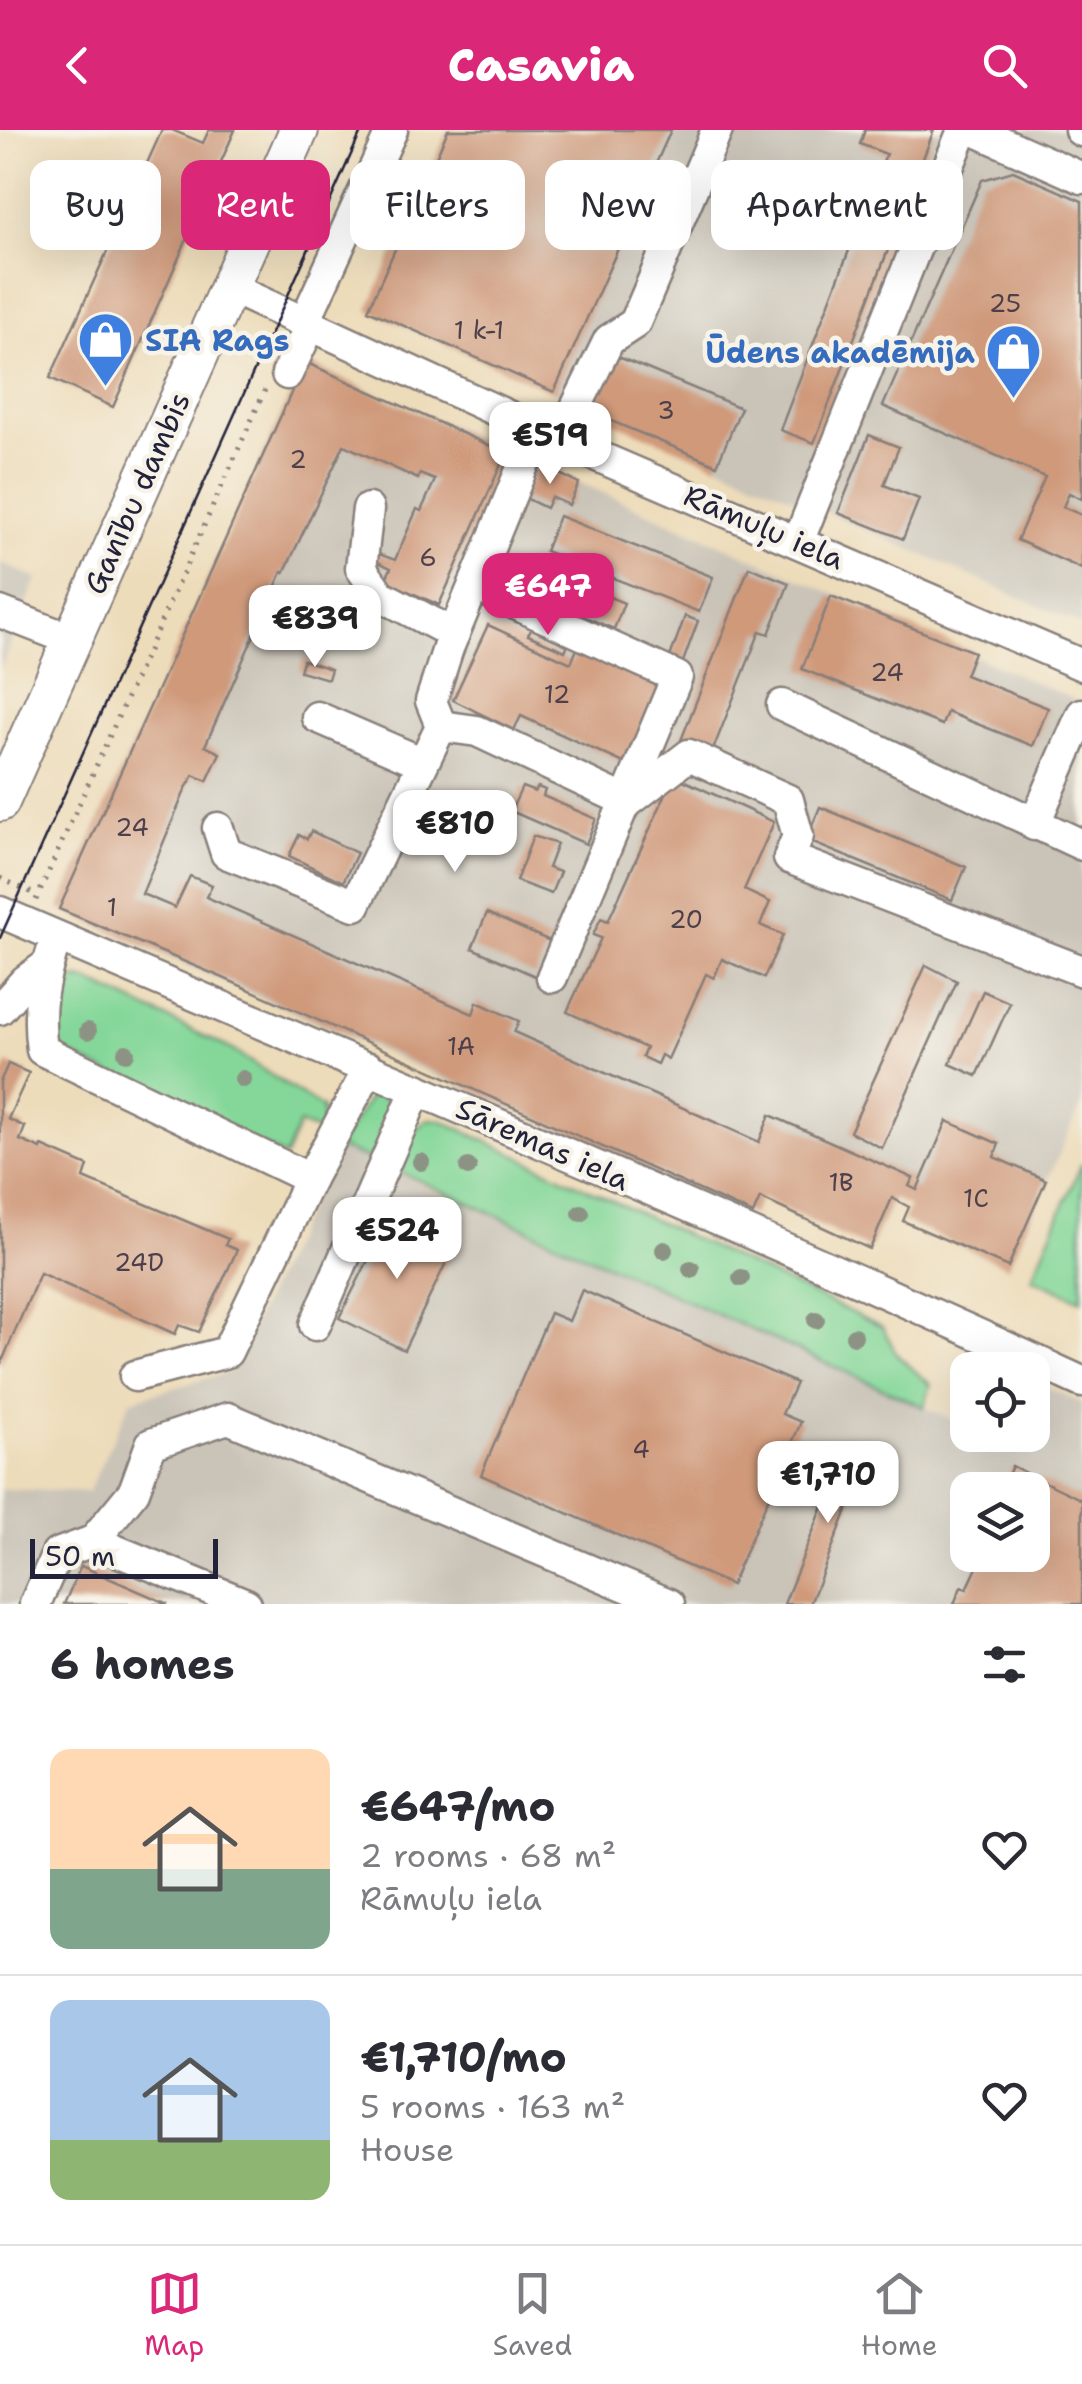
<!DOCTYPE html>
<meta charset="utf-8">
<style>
:root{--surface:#fff;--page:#f7f7f7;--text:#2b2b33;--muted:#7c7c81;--line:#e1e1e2;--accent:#db2777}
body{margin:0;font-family:"Shantell Sans",sans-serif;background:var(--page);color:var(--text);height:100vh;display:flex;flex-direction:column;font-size:38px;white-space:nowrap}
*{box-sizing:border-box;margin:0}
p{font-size:32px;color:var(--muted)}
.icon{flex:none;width:55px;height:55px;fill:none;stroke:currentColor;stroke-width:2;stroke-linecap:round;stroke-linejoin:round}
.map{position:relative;height:1474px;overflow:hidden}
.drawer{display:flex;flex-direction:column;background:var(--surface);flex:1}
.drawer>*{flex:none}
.banner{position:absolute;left:30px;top:30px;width:1022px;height:90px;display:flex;gap:20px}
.buttons{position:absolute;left:950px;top:1222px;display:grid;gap:20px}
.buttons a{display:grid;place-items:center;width:100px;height:100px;border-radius:20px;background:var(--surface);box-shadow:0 10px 40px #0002;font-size:50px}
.scale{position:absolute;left:30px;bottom:25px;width:188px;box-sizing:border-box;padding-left:10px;border:5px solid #22223b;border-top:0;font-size:28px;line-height:35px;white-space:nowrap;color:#22223b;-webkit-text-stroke:8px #f7f3e8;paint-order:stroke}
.price{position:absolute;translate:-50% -85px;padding:0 22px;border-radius:20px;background:#fff;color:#222;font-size:32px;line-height:65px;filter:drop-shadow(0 2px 5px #0008)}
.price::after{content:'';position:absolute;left:50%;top:60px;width:30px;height:22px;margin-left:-15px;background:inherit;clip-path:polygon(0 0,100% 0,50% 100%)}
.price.current{background:var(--accent);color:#fff}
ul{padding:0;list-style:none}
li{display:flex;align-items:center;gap:30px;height:250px;padding:0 50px}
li+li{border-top:2px solid var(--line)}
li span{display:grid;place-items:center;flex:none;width:280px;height:200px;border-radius:20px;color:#555}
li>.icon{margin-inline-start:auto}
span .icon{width:120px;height:120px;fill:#fffc;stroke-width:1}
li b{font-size:42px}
h2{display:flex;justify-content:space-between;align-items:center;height:120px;padding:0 50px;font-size:42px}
.pill{padding:0 35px;border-radius:20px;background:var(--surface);box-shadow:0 10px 40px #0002;font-size:35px;line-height:90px}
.pill.current{background:var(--accent);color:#fff}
header{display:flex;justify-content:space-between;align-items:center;height:130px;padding:0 50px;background:var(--accent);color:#fff;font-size:45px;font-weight:800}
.tabs{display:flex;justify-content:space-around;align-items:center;height:140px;border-top:2px solid var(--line);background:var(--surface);font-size:28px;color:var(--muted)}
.tabs a{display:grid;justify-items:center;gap:5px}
.tabs .current{color:var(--accent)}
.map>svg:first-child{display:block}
.industrial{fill:#c9c3b8;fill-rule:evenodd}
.green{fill:#84d799;stroke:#537c6a;stroke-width:2.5}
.building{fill:#cf997a}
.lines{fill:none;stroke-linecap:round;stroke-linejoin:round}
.minor-casing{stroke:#887f7a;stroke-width:35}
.major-casing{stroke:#887f7a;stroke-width:42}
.path{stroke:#887f7a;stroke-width:5;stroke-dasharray:2.5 8;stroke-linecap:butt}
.minor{stroke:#fff;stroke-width:30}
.major{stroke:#fff;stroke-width:38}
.tram{stroke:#22223b;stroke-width:2.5}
.tree{fill:#8d9384}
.labels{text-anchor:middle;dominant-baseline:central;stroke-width:9;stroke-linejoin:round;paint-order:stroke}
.number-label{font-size:25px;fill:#4d404b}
.shop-label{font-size:30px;font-weight:bold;fill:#366cbe;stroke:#f7f3e8;text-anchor:start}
.street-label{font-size:30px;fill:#22223b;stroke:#f7f3e8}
</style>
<header><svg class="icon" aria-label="back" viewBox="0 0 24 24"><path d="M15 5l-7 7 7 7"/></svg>Casavia<svg class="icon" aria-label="search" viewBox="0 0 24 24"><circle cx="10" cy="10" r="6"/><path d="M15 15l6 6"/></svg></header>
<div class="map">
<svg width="1082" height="1474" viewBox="0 0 1082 1474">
<rect width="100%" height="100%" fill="#f7f3e8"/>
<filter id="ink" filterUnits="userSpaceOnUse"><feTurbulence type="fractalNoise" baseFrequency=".01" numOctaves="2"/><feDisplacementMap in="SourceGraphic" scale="20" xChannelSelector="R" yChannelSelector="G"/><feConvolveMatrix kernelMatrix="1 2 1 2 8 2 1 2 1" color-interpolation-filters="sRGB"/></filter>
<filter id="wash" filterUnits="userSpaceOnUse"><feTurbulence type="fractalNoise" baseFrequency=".0048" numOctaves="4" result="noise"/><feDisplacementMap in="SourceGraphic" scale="40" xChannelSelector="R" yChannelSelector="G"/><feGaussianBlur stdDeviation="2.25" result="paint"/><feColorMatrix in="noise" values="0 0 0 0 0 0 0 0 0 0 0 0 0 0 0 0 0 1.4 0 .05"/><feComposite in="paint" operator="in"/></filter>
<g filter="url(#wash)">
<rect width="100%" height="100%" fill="#eddcba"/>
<g class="industrial">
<path d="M 448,0 L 1082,0 L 1082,495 L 368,180 Z"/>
<path d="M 305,232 L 1082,573 L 1082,974 L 1008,1137 L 903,1091 L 909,1077 L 893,1069 L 870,1119 L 761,1068 L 751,1085 L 59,779 Z"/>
<path d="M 0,432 L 37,449 L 0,540 Z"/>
<path d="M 337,1017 L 967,1296 L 968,1305 L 1032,1305 L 1033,1252 L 1082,1273 L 1082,1474 L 0,1474 L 0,1359 L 88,1362 L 131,1270 L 230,1242 ZM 968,1360 L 1032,1360 L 1032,1425 L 968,1425 Z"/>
</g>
<g class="green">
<path d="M 65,849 L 87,850 L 229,918 L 322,978 L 322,1003 L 299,994 L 285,1027 L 62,921 L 49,902 L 55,860 Z"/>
<path d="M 373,962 C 406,976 383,1008 373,1031 L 337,1017 Z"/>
<path d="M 428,989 L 441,990 L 882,1197 L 898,1226 L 931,1255 L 924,1277 L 395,1040 L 416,999 Z"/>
<path d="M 1082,1033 L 1082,1170 L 1032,1148 Z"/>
</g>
<g id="blocks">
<g class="building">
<path d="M 162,0 L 172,0 L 203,13 L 209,0 L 235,0 L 113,277 L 50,248 Z"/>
<path d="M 448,0 L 671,0 L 554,262 L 368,180 Z"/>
<path d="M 865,0 L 934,0 L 814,313 L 780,300 L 886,24 L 860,14 Z"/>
<path d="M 1013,41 L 1082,71 L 1082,369 L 1069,363 L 1063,377 L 1082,385 L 1082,439 L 1017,410 L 1045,347 L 883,276 L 982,50 Z"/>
<path d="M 616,226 L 741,278 L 717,335 L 592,283 Z"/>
<path d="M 305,232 L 506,323 L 439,475 L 385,451 L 391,438 L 376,431 L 379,424 L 395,430 L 417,379 L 421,381 L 435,350 L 420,344 L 418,349 L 344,315 L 284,443 L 282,442 L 205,616 L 220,623 L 207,651 L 194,645 L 186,658 L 142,764 L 175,778 L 190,746 L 212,755 L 206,767 L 473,884 L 477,872 L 519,891 L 514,902 L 759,1012 L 770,985 L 913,1048 L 909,1056 L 917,1060 L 947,991 L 999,1014 L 994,1027 L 1046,1050 L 1008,1137 L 903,1091 L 909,1077 L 892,1068 L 870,1119 L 760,1068 L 753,1084 L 221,847 L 59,779 Z"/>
<path d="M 869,305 L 899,317 L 884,355 L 919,369 L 903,409 L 838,383 Z"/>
<path d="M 538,334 L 579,353 L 569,375 L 551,367 L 546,378 L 523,367 Z"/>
<path d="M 559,386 L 713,447 L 699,482 L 545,421 Z"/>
<path d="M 749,437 L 789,453 L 769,504 L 760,501 L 709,630 L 678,618 Z"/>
<path d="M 588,458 L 624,473 L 614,499 L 577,484 Z"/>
<path d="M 831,466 L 974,522 L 965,545 L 1048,578 L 1033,616 L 947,582 L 942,595 L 802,539 Z"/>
<path d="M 685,486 L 698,491 L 683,532 L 670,527 Z"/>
<path d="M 323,487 L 340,490 L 336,510 L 319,507 Z"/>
<path d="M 488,495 L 571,533 L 577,519 L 661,557 L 626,634 L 521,586 L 514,600 L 453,570 Z"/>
<path d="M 532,496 L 569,512 L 565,521 L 528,505 Z"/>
<path d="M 303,530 L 331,539 L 328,549 L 300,541 Z"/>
<path d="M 674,646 L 774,692 L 744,760 L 770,772 L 760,795 L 783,805 L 764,848 L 722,829 L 714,848 L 706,844 L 668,929 L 661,925 L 657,934 L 642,927 L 646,918 L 567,882 L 601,808 L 593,805 L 601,788 L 608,791 Z"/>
<path d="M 522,657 L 535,662 L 538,657 L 545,660 L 543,666 L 596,689 L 586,714 L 511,681 Z"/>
<path d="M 446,673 L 486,690 L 474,716 L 465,712 L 472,695 L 442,682 Z"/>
<path d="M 820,677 L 966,737 L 952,770 L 806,710 Z"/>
<path d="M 311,701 L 357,723 L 343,752 L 289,726 L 299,705 L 307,709 Z"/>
<path d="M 533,706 L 557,714 L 548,738 L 560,742 L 551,764 L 516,751 Z"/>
<path d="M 487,783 L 550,811 L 535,846 L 472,818 Z"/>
<path d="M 926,835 L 957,851 L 882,1018 L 850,1002 Z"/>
<path d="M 983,861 L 1010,873 L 977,946 L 950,934 Z"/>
<path d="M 8,934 L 29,943 L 8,989 L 25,997 L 20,1010 L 41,1019 L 42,1016 L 88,1036 L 84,1048 L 228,1109 L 225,1115 L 237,1120 L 199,1202 L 179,1195 L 175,1204 L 40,1143 L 0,1236 L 0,952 Z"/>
<path d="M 392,1083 L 455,1114 L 404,1220 L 339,1188 Z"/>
<path d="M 582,1160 L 796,1253 L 782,1284 L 801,1292 L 731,1455 L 481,1345 L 550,1183 L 569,1191 Z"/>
<path d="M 848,1314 L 870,1322 L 810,1474 L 784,1474 Z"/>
<path d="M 1012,1336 L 1082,1370 L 1082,1474 L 954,1474 L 961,1457 L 967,1459 L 983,1425 L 1032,1425 L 1032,1360 L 1001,1360 Z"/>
<path d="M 81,1436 L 168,1474 L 64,1474 Z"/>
</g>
</g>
</g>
<g filter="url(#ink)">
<use href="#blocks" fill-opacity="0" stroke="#887f7a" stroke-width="2.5"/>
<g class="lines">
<defs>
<g id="minor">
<path d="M 974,0 L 1082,48"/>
<path d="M 1080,0 L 1082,1"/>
<path d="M 228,157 L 560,310 L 1082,535"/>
<path d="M 305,191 L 392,0"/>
<path d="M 287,244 L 311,194"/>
<path d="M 560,310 L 609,210 L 635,193 L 717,0"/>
<path d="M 368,379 L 361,438 L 380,465 L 454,504"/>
<path d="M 798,412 L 963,0"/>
<path d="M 474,455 L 677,547 L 552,847"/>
<path d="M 0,482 L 72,510"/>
<path d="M 782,575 L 1082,715"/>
<path d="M 317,587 L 423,633"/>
<path d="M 441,596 L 477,601 L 628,672 L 689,625 L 788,670 L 798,706 L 789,728 L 1082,841"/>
<path d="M 1034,695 L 1082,584"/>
<path d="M 218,698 L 226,723 L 355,775 L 441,596 L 431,571 L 448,518 L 538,299"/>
<path d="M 0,782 C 361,937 725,1087 1082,1252"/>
<path d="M 57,807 C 43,846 36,878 42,920 L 310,1049 L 227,1222 L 135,1246"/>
<path d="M 0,879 L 25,851 L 47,835"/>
<path d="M 310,1049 L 369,938"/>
<path d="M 315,1195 L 417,959"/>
<path d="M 35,1474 L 57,1424 L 93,1411"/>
<path d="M 246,1474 L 93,1411 L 134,1361 L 151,1314 L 228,1288 L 669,1474"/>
</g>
<path id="major" d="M 0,672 L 299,0"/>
</defs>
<use href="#minor" class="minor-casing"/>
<use href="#major" class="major-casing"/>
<g class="path">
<path d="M 0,748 L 37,765"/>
<path d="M 36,770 L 265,260"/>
</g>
<use href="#minor" class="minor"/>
<use href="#major" class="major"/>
<path class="tram" d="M 0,808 L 362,0"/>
</g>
<g class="tree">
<circle cx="88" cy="901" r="9"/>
<circle cx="126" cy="923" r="9"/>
<circle cx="243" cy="949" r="9"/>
<circle cx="421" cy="1032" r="9"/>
<circle cx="468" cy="1037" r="9"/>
<circle cx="581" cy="1083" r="9"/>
<circle cx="664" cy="1120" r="9"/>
<circle cx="691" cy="1139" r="9"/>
<circle cx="741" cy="1148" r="9"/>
<circle cx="816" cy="1190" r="9"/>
<circle cx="854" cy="1206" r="9"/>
</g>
</g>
<defs>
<symbol id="shop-pin" viewBox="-11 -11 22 30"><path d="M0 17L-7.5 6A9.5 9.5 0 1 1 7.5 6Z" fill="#3f7fe0" stroke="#f7f3e8"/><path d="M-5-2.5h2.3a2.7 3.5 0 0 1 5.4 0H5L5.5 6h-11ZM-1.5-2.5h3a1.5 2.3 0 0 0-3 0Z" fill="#fff"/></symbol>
</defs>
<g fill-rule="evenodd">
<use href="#shop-pin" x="74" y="178" width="63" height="86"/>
<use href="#shop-pin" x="982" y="190" width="63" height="86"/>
</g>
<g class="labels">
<g class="number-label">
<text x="1005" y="173">25</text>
<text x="479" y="200">1 k-1</text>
<text x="666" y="280">3</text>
<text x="298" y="329">2</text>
<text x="428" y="427">6</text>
<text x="887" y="542">24</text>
<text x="557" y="564">12</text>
<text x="132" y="697">24</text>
<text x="112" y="777">1</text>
<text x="686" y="789">20</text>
<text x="461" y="916">1A</text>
<text x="841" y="1052">1B</text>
<text x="976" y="1068">1C</text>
<text x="139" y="1132">24D</text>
<text x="641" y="1319">4</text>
</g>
<g class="shop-label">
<text x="145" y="210">SIA Rags</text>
<text x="975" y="222" text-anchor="end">Ūdens akadēmija</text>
</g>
<g class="street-label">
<text transform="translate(137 363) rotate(-66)">Ganību dambis</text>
<text transform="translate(764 397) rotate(23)">Rāmuļu iela</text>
<text transform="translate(543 1014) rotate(24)">Sāremas iela</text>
</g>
</g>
</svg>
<div class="buttons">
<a><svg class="icon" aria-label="locate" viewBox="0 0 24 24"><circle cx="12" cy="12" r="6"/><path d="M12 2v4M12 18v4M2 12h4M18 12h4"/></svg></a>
<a><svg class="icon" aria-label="layers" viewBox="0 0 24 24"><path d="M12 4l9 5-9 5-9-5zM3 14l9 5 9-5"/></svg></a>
</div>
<div class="scale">50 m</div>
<b class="price" style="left:550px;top:357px">€519</b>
<b class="price current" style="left:548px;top:508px">€647</b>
<b class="price" style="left:315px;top:540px">€839</b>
<b class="price" style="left:455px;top:745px">€810</b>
<b class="price" style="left:397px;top:1152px">€524</b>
<b class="price" style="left:828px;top:1396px">€1,710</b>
<div class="banner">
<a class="pill">Buy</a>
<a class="pill current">Rent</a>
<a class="pill">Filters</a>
<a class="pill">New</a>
<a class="pill">Apartment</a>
</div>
</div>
<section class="drawer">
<h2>6 homes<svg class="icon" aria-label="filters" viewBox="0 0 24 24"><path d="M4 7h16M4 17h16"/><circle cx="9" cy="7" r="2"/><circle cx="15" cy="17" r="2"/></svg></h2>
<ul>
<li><span style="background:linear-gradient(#ffd9b3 60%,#7fa58c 0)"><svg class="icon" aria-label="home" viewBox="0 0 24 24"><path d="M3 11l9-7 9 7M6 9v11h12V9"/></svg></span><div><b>€647/mo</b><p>2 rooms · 68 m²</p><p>Rāmuļu iela</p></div><svg class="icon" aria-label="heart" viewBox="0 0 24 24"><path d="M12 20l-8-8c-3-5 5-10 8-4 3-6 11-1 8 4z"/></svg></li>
<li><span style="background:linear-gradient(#a9c7e8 70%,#8fb573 0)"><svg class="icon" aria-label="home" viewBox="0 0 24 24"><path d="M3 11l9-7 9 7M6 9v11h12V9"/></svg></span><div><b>€1,710/mo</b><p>5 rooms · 163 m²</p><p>House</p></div><svg class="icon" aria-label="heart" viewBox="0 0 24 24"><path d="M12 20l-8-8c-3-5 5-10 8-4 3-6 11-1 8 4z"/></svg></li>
</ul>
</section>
<nav class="tabs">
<a class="current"><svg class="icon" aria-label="map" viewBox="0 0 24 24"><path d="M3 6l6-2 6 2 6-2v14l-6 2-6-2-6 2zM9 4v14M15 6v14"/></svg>Map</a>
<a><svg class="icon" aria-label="saved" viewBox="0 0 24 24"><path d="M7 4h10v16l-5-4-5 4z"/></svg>Saved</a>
<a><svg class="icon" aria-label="home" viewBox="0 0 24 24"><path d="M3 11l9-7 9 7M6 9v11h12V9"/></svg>Home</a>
</nav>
